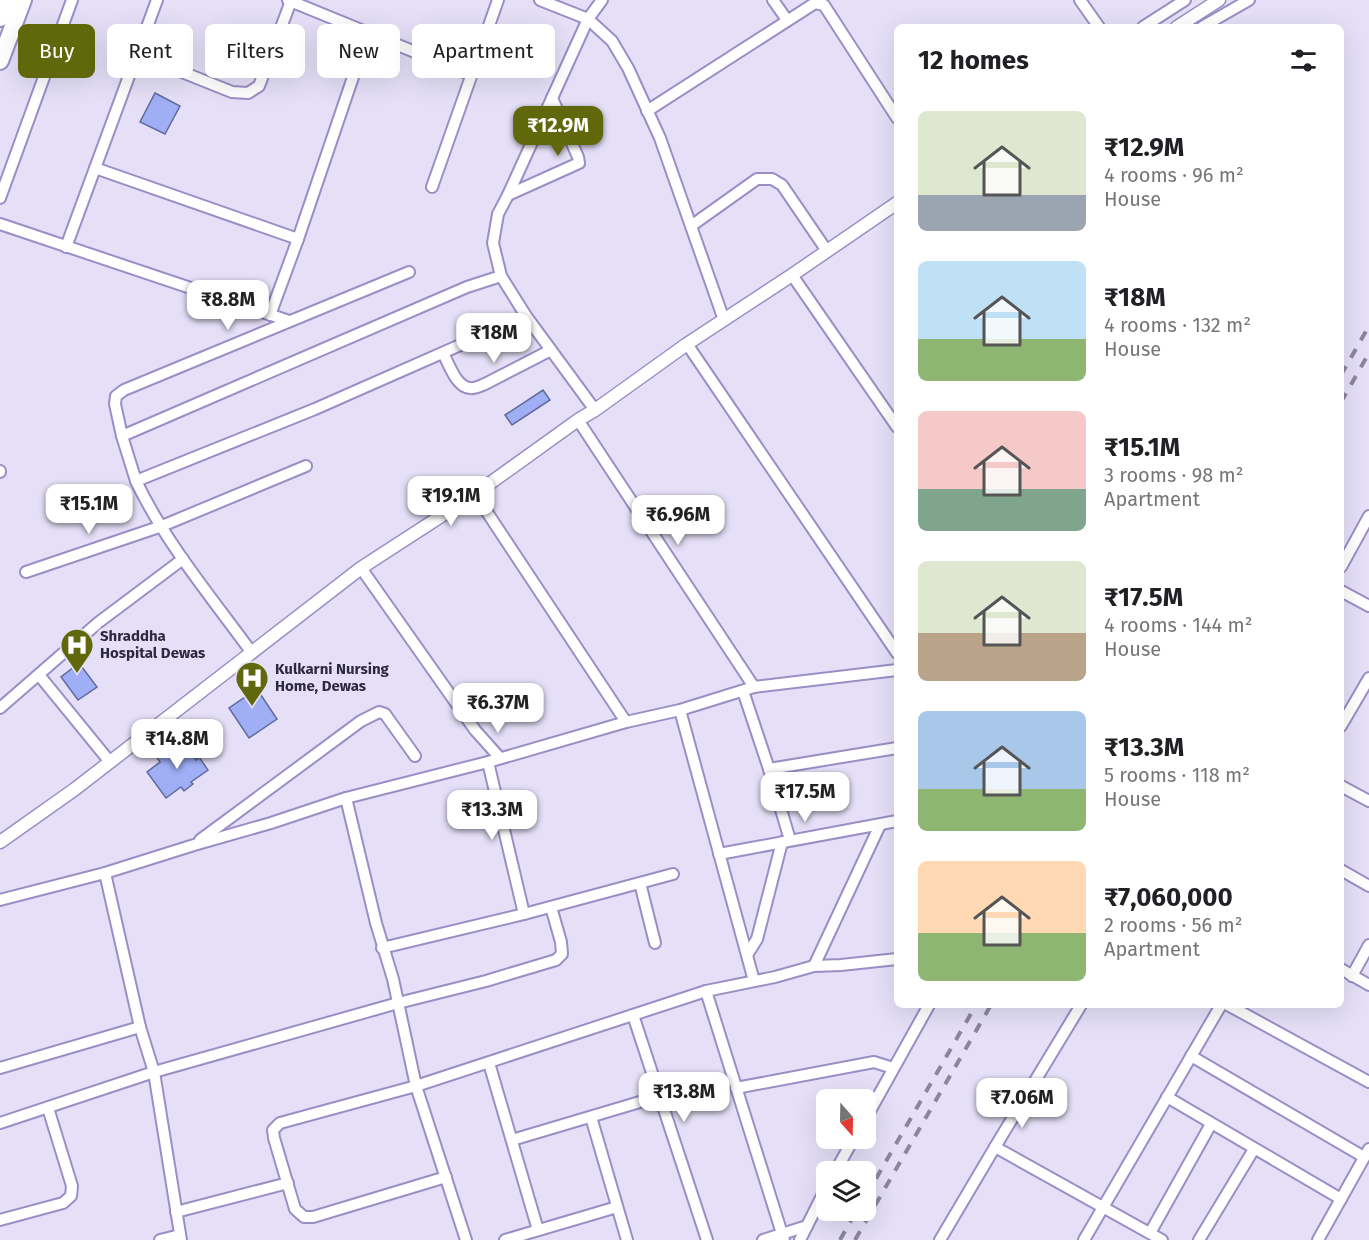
<!DOCTYPE html>
<meta charset="utf-8">
<style>
:root{--surface:#fff;--page:#f6f6f6;--text:#202124;--muted:#757577;--accent:#61680b}
body{margin:0;font-family:"Fira Sans",sans-serif;background:var(--page);color:var(--text);height:100vh;display:flex;flex-direction:column;font-size:22px;white-space:nowrap}
*{box-sizing:border-box;margin:0}
p{font-size:20px;color:var(--muted)}
.icon{flex:none;width:33px;height:33px;fill:none;stroke:currentColor;stroke-width:2;stroke-linecap:round;stroke-linejoin:round}
.map{position:relative;flex:1;overflow:hidden}
.panel{position:absolute;left:894px;top:24px;width:450px;height:984px;display:flex;flex-direction:column;background:var(--surface);border-radius:9px;box-shadow:0 6px 24px #0002}
.panel>*{flex:none}
.guide{position:absolute;left:18px;top:24px;width:570px;height:54px;display:flex;gap:12px}
.needle{width:39px;rotate:160deg}
.controls{position:absolute;left:816px;top:1089px;display:grid;gap:12px}
.controls a{display:grid;place-items:center;width:60px;height:60px;border-radius:9px;background:var(--surface);box-shadow:0 6px 24px #0002;font-size:30px}
.price{position:absolute;translate:-50% -51px;padding:0 14px;border-radius:12px;background:#fff;color:#222;font-size:20px;line-height:39px;filter:drop-shadow(0 2px 3px #0008)}
.price::after{content:'';position:absolute;left:50%;top:36px;width:18px;height:14px;margin-left:-9px;background:inherit;clip-path:polygon(0 0,100% 0,50% 100%)}
.price.active{background:var(--accent);color:#fff}
ul{padding:0;list-style:none}
li{display:flex;align-items:center;gap:18px;height:150px;padding:0 24px}
li span{display:grid;place-items:center;flex:none;width:168px;height:120px;border-radius:9px;color:#555}
li>.icon{margin-inline-start:auto}
span .icon{width:72px;height:72px;fill:#fffc;stroke-width:1}
li b{font-size:26px}
h2{display:flex;justify-content:space-between;align-items:center;height:72px;padding:0 24px;font-size:26px}
.tag{padding:0 21px;border-radius:9px;background:var(--surface);box-shadow:0 6px 24px #0002;font-size:21px;line-height:54px}
.tag.active{background:var(--accent);color:#fff}
.map>svg:first-child{display:block}
.building{fill:#9faef5;stroke:#606a9d;stroke-width:1.5}
.lines{fill:none;stroke-linecap:round;stroke-linejoin:round}
.minor-casing{stroke:#9b8ec5;stroke-width:14}
.tertiary-casing{stroke:#9b8ec5;stroke-width:15}
.primary-casing{stroke:#9b8ec5;stroke-width:20}
.minor{stroke:#fff;stroke-width:10}
.tertiary{stroke:#fff;stroke-width:12}
.primary{stroke:#fff;stroke-width:16}
.rail{stroke:#8b869d;stroke-width:4;stroke-dasharray:10 10;stroke-linecap:butt}
.labels{text-anchor:middle;dominant-baseline:central;stroke-width:6;stroke-linejoin:round;paint-order:stroke}
.poi-label{font-size:15px;font-weight:bold;fill:#2e293f;stroke:#e5e0f8;text-anchor:start}
</style>
<div class="map">
<svg width="1369" height="1240" viewBox="0 0 1369 1240">
<rect width="100%" height="100%" fill="#e5e0f8"/>
<g class="building">
<path d="M 155,93 L 180,106 L 165,134 L 140,122 Z"/>
<path d="M 543,390 L 550,400 L 512,425 L 505,415 Z"/>
<path d="M 79,663 L 97,687 L 78,700 L 61,677 Z"/>
<path d="M 257,689 L 277,719 L 249,738 L 229,708 Z"/>
<path d="M 183,742 L 196,760 L 199,757 L 208,770 L 191,782 L 193,784 L 184,791 L 181,787 L 166,798 L 147,772 L 160,762 L 157,758 L 165,752 L 166,754 Z"/>
</g>
<g class="lines">
<defs>
<g id="minor">
<path d="M 288,0 L 471,75"/>
<path d="M 540,0 L 588,19 L 612,41 L 628,68 L 660,138 L 724,320"/>
<path d="M 773,0 L 787,20"/>
<path d="M 1080,0 L 1099,27"/>
<path d="M 1143,27 L 1185,0"/>
<path d="M 1202,27 L 1249,0"/>
<path d="M 137,54 L 232,92 L 248,93 L 259,86 L 291,1"/>
<path d="M 647,111 L 815,3 L 824,5 L 897,118"/>
<path d="M 95,168 L 298,239"/>
<path d="M 432,187 L 498,0"/>
<path d="M 508,195 L 579,163 L 578,157 L 552,98"/>
<path d="M 0,198 L 72,0"/>
<path d="M 0,224 L 289,321"/>
<path d="M 691,226 L 757,179 L 772,179 L 782,185 L 827,251"/>
<path d="M 66,247 L 157,0"/>
<path d="M 792,275 L 897,427"/>
<path d="M 270,315 L 298,239 L 368,33"/>
<path d="M 687,344 L 897,653"/>
<path d="M 443,353 C 449,364 456,387 470,388 C 475,389 480,386 485,384 L 551,350"/>
<path d="M 595,410 L 526,316 L 501,276 L 493,243 L 498,214 L 508,195 L 588,19 L 602,0"/>
<path d="M 578,420 L 754,687"/>
<path d="M 122,436 L 115,404 L 116,396 L 124,390 L 409,272"/>
<path d="M 0,471 L 0,472"/>
<path d="M 136,481 L 122,436 L 467,287 L 501,276"/>
<path d="M 475,494 L 626,722"/>
<path d="M 1341,567 L 1369,516"/>
<path d="M 361,568 L 475,730 L 500,758"/>
<path d="M 26,572 L 162,526 L 306,466"/>
<path d="M 1341,591 L 1369,606"/>
<path d="M 252,653 C 212,598 165,542 136,481 L 315,409 L 526,316"/>
<path d="M 39,675 L 110,762"/>
<path d="M 743,691 L 769,769 L 790,840"/>
<path d="M 0,708 L 99,622 L 183,559"/>
<path d="M 680,710 L 754,981"/>
<path d="M 1341,726 L 1369,678"/>
<path d="M 488,762 L 524,914"/>
<path d="M 769,769 L 897,748"/>
<path d="M 1341,786 L 1369,801"/>
<path d="M 346,798 L 376,923 L 393,979 L 416,1086 L 466,1240"/>
<path d="M 200,840 L 361,721 L 379,712 L 385,714 L 415,756"/>
<path d="M 719,854 L 897,821"/>
<path d="M 1341,870 L 1369,886"/>
<path d="M 105,873 L 140,1027 L 154,1072 L 181,1240"/>
<path d="M 640,883 L 655,943"/>
<path d="M 0,900 L 105,873 L 194,845 L 271,823 L 346,798 L 488,762 L 626,722 L 680,710 L 754,687 L 897,670"/>
<path d="M 382,948 L 524,914 L 673,874"/>
<path d="M 747,955 L 757,939 L 782,842"/>
<path d="M 814,966 L 880,825"/>
<path d="M 1341,969 L 1369,985"/>
<path d="M 1352,976 L 1369,945"/>
<path d="M 706,991 L 784,1240"/>
<path d="M 1228,1005 L 1369,1082"/>
<path d="M 633,1015 L 707,1240"/>
<path d="M 1191,1056 L 1364,1157"/>
<path d="M 489,1063 L 538,1230"/>
<path d="M 0,1068 L 140,1027"/>
<path d="M 736,1088 L 874,1062 L 893,1068"/>
<path d="M 1167,1097 L 1341,1199"/>
<path d="M 591,1117 L 627,1240"/>
<path d="M 866,1118 L 929,1005"/>
<path d="M 0,1123 L 154,1072 L 398,1003 L 486,981 L 556,960 L 562,954 L 561,942 L 551,907"/>
<path d="M 512,1140 L 660,1096"/>
<path d="M 995,1147 L 1162,1240"/>
<path d="M 835,1172 L 854,1138"/>
<path d="M 446,1177 L 313,1217 L 304,1217 L 295,1209 L 274,1138 L 273,1130 L 280,1123 L 416,1086 L 706,991 L 775,977 L 814,966 L 841,965 L 897,959"/>
<path d="M 176,1212 L 288,1183"/>
<path d="M 0,1220 L 63,1203 L 71,1196 L 72,1186 L 48,1108"/>
<path d="M 1150,1233 L 1211,1124"/>
<path d="M 160,1240 L 180,1235"/>
<path d="M 505,1240 L 617,1207"/>
<path d="M 763,1240 L 807,1226"/>
<path d="M 800,1240 L 826,1188"/>
<path d="M 940,1240 L 995,1147 L 1081,1005"/>
<path d="M 1084,1240 L 1221,1005"/>
<path d="M 1199,1240 L 1254,1149"/>
<path d="M 1318,1240 L 1369,1149"/>
</g>
<g id="tertiary">
<path d="M 1177,27 L 1219,0"/>
<path d="M 0,842 L 75,789 L 361,568 L 475,494 L 578,420 L 595,410 L 687,344 L 792,275 L 897,203"/>
</g>
<g id="primary">
<path d="M 0,18 L 7,0"/>
<path d="M 0,61 L 23,0"/>
</g>
</defs>
<use href="#minor" class="minor-casing"/>
<use href="#tertiary" class="tertiary-casing"/>
<use href="#primary" class="primary-casing"/>
<use href="#minor" class="minor"/>
<use href="#tertiary" class="tertiary"/>
<use href="#primary" class="primary"/>
<g class="rail">
<path d="M 1341,375 L 1369,326"/>
<path d="M 1341,402 L 1369,353"/>
<path d="M 866,1196 L 976,1005"/>
<path d="M 840,1240 L 857,1210"/>
<path d="M 855,1240 L 991,1005"/>
</g>
</g>
<defs>
<symbol id="hospital-pin" viewBox="-11 -11 22 30"><path d="M0 17L-7.5 6A9.5 9.5 0 1 1 7.5 6Z" fill="#61680b" stroke="#e5e0f8"/><path d="M-5-5h3v3.5h4V-5h3V5h-3V1.5h-4V5h-3Z" fill="#fff"/></symbol>
</defs>
<g fill-rule="evenodd">
<use href="#hospital-pin" x="58" y="626" width="38" height="52"/>
<use href="#hospital-pin" x="233" y="659" width="38" height="52"/>
</g>
<g class="labels">
<g class="poi-label">
<text x="100" y="636">Shraddha<tspan x="100" dy="17">Hospital Dewas</tspan></text>
<text x="275" y="669">Kulkarni Nursing<tspan x="275" dy="17">Home, Dewas</tspan></text>
</g>
</g>
</svg>
<div class="controls">
<a><svg class="needle" viewBox="-14 -14 28 28"><path d="M0-13l5 13h-10z" fill="#e53935"/><path d="M0 13l5-13h-10z" fill="#757577"/></svg></a>
<a><svg class="icon" aria-label="layers" viewBox="0 0 24 24"><path d="M12 4l9 5-9 5-9-5zM3 14l9 5 9-5"/></svg></a>
</div>
<b class="price active" style="left:558px;top:157px">₹12.9M</b>
<b class="price" style="left:228px;top:331px">₹8.8M</b>
<b class="price" style="left:494px;top:364px">₹18M</b>
<b class="price" style="left:451px;top:527px">₹19.1M</b>
<b class="price" style="left:89px;top:535px">₹15.1M</b>
<b class="price" style="left:678px;top:546px">₹6.96M</b>
<b class="price" style="left:498px;top:734px">₹6.37M</b>
<b class="price" style="left:177px;top:770px">₹14.8M</b>
<b class="price" style="left:805px;top:823px">₹17.5M</b>
<b class="price" style="left:492px;top:841px">₹13.3M</b>
<b class="price" style="left:684px;top:1123px">₹13.8M</b>
<b class="price" style="left:1022px;top:1129px">₹7.06M</b>
<div class="guide">
<a class="tag active">Buy</a>
<a class="tag">Rent</a>
<a class="tag">Filters</a>
<a class="tag">New</a>
<a class="tag">Apartment</a>
</div>
<section class="panel">
<h2>12 homes<svg class="icon" aria-label="filters" viewBox="0 0 24 24"><path d="M4 7h16M4 17h16"/><circle cx="9" cy="7" r="2"/><circle cx="15" cy="17" r="2"/></svg></h2>
<ul>
<li><span style="background:linear-gradient(#dfe7d0 70%,#9aa5b1 0)"><svg class="icon" aria-label="home" viewBox="0 0 24 24"><path d="M3 11l9-7 9 7M6 9v11h12V9"/></svg></span><div><b>₹12.9M</b><p>4 rooms · 96 m²</p><p>House</p></div></li>
<li><span style="background:linear-gradient(#bfe0f5 65%,#8fb573 0)"><svg class="icon" aria-label="home" viewBox="0 0 24 24"><path d="M3 11l9-7 9 7M6 9v11h12V9"/></svg></span><div><b>₹18M</b><p>4 rooms · 132 m²</p><p>House</p></div></li>
<li><span style="background:linear-gradient(#f6c9c9 65%,#7fa58c 0)"><svg class="icon" aria-label="home" viewBox="0 0 24 24"><path d="M3 11l9-7 9 7M6 9v11h12V9"/></svg></span><div><b>₹15.1M</b><p>3 rooms · 98 m²</p><p>Apartment</p></div></li>
<li><span style="background:linear-gradient(#dfe7d0 60%,#b9a48a 0)"><svg class="icon" aria-label="home" viewBox="0 0 24 24"><path d="M3 11l9-7 9 7M6 9v11h12V9"/></svg></span><div><b>₹17.5M</b><p>4 rooms · 144 m²</p><p>House</p></div></li>
<li><span style="background:linear-gradient(#a9c7e8 65%,#8fb573 0)"><svg class="icon" aria-label="home" viewBox="0 0 24 24"><path d="M3 11l9-7 9 7M6 9v11h12V9"/></svg></span><div><b>₹13.3M</b><p>5 rooms · 118 m²</p><p>House</p></div></li>
<li><span style="background:linear-gradient(#ffd9b3 60%,#8fb573 0)"><svg class="icon" aria-label="home" viewBox="0 0 24 24"><path d="M3 11l9-7 9 7M6 9v11h12V9"/></svg></span><div><b>₹7,060,000</b><p>2 rooms · 56 m²</p><p>Apartment</p></div></li>
</ul>
</section>
</div>
